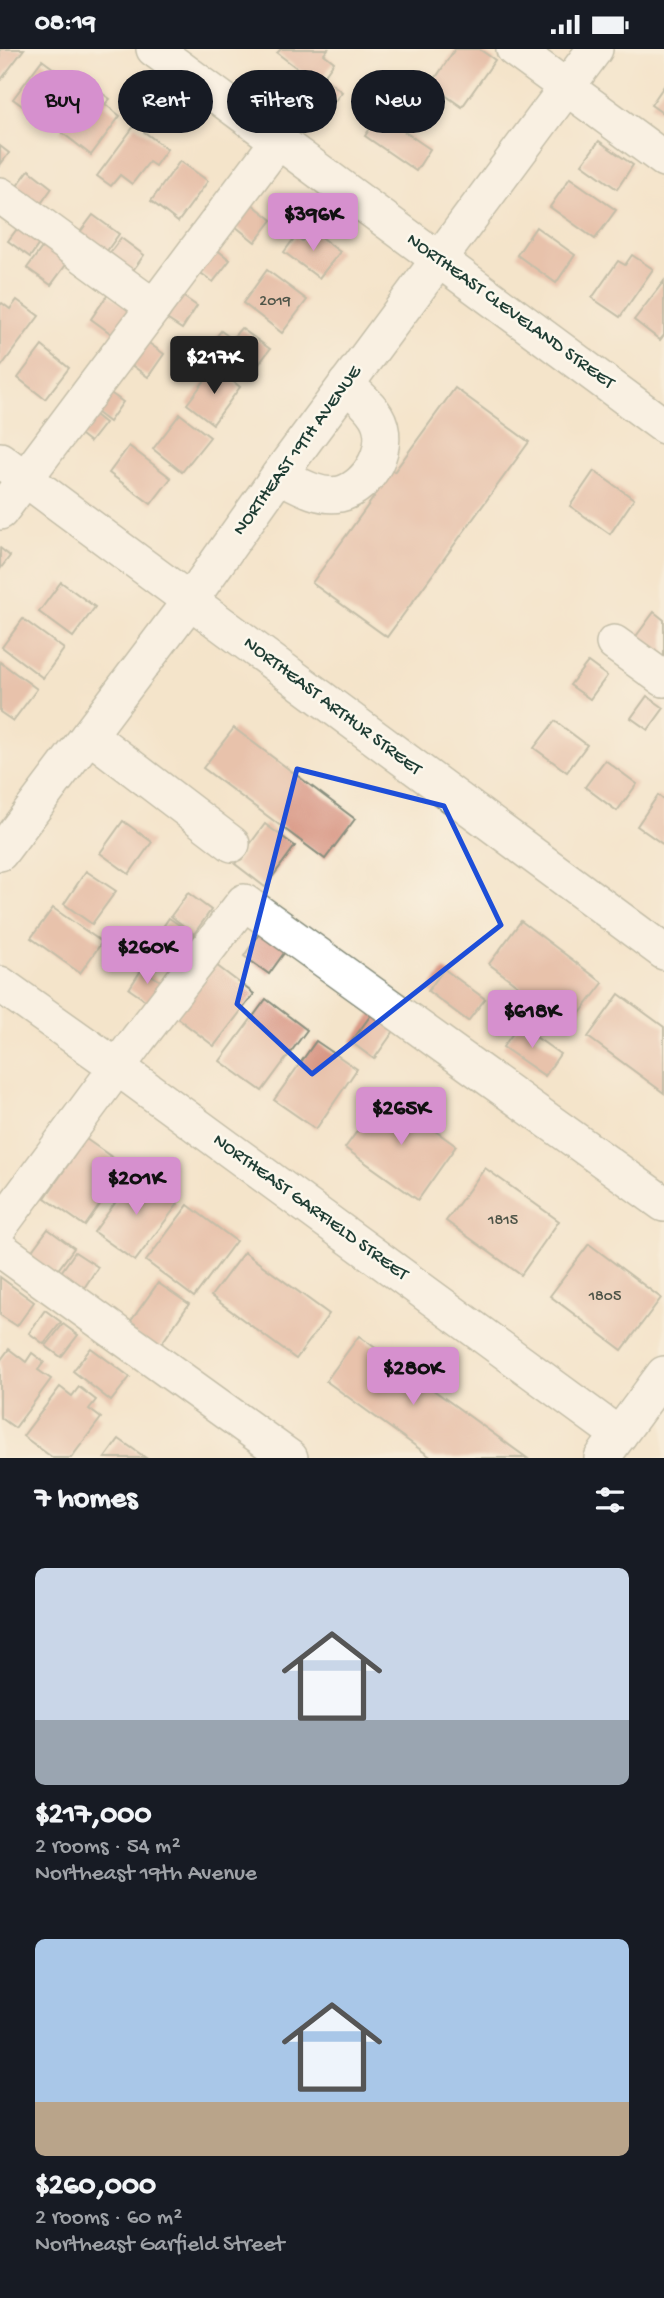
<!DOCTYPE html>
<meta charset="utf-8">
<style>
:root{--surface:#171b24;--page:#20242c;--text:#f1f3f6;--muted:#9ea1a6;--accent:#d690ce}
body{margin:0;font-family:"Gochi Hand",sans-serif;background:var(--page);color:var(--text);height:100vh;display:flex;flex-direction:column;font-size:26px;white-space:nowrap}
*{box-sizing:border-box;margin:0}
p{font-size:23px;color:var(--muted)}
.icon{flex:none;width:38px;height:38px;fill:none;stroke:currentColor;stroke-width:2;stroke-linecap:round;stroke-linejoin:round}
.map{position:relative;height:1409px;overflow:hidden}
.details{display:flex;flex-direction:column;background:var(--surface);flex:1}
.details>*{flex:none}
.hud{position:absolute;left:21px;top:21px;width:623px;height:63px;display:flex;gap:14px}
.price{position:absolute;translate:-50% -60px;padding:0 16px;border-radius:7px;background:var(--accent);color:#111;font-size:23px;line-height:46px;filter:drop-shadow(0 2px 4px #0008)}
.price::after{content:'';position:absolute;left:50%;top:42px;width:21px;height:16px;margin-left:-10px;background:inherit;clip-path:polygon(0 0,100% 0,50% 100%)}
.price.selected{background:#222;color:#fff}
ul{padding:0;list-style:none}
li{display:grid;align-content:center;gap:14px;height:371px;padding:0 35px}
li span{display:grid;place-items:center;height:217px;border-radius:10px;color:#555}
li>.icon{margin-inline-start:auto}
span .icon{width:126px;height:126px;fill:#fffc;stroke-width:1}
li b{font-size:30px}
h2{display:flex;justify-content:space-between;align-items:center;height:84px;padding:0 35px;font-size:30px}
.pill{padding:0 24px;border-radius:32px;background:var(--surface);box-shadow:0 4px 10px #0003;font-size:24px;line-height:63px}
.pill.selected{background:var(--accent);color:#111}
.status{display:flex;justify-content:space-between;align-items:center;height:49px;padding:0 35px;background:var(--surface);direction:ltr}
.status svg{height:19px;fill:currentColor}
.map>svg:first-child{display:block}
.building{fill:#d99986}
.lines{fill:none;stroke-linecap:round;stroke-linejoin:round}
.minor-casing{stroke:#8a907f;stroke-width:38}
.minor{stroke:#fff;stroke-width:35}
.marked{fill:none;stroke:#1d4ed8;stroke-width:5;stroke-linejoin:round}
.labels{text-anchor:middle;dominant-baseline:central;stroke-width:5;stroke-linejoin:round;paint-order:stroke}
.number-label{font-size:16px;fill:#4e5448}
.street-label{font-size:19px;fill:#1f3d34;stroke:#fbf7ec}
</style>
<div class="status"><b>08:19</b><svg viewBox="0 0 49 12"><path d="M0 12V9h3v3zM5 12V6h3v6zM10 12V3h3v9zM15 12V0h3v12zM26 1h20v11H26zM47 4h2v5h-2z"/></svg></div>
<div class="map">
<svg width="664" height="1409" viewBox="0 0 664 1409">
<rect width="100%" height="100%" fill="#fbf7ec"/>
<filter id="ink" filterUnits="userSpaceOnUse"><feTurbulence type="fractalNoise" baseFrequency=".0143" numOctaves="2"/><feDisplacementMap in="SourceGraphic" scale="14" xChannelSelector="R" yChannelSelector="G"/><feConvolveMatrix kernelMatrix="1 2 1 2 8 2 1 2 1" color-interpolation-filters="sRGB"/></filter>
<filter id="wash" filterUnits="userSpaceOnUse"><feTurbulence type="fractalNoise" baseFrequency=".00686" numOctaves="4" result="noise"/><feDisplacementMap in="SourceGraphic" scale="28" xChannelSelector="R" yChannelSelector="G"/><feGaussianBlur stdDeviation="1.57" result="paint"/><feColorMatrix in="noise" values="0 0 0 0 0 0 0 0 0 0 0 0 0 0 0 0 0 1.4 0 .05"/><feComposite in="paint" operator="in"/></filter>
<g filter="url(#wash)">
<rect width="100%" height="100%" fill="#f4e4ca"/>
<g id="blocks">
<g class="building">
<path d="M 0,0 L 24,0 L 0,32 Z"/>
<path d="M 281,0 L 328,0 L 324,5 L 334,13 L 318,35 L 277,4 Z"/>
<path d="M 455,0 L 479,0 L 495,11 L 462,58 L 431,36 Z"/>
<path d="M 42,11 L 73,34 L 44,73 L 13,50 Z"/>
<path d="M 328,32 L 342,43 L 328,60 L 314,49 Z"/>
<path d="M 664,37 L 664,65 L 651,56 Z"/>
<path d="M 93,38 L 110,50 L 105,55 L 120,67 L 91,106 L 60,82 Z"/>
<path d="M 396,58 L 411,67 L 402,81 L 430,100 L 416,122 L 365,87 L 381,63 L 389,68 Z"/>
<path d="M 135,76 L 167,100 L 155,117 L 149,113 L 132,135 L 120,126 L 111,137 L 97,127 Z"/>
<path d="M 599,92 L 633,116 L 617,140 L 582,115 Z"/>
<path d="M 0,97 L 9,104 L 0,116 Z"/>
<path d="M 180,112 L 208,132 L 178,173 L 151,152 Z"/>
<path d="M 29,121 L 52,139 L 35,163 L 11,145 Z"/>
<path d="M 570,129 L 616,161 L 595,190 L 550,158 Z"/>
<path d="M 252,155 L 272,171 L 255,193 L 235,177 Z"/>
<path d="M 93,166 L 119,185 L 99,213 L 72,194 Z"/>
<path d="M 20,176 L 41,192 L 30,208 L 8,192 Z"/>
<path d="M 536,178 L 575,206 L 556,234 L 517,206 Z"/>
<path d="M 310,180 L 340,203 L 319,229 L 284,203 L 296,187 L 302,192 Z"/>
<path d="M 121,189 L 144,206 L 126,231 L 103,213 Z"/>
<path d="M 207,193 L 230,211 L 213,233 L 190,216 Z"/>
<path d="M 44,196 L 68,213 L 51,236 L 27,219 Z"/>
<path d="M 632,206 L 653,220 L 620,268 L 592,249 L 618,212 L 625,216 Z"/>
<path d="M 267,221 L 307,251 L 282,284 L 243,254 Z"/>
<path d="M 664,232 L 664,286 L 660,291 L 634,271 Z"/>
<path d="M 172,240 L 197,257 L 182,280 L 156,263 Z"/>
<path d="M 108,245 L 131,261 L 113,286 L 91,270 Z"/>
<path d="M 17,251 L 39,267 L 0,319 L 0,256 L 2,254 L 10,260 Z"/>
<path d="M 241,279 L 270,300 L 248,330 L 207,300 L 221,282 L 232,290 Z"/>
<path d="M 139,287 L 164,305 L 148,328 L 122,309 Z"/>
<path d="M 42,297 L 69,319 L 45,350 L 18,329 Z"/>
<path d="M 215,318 L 240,338 L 213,375 L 187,355 Z"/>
<path d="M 102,338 L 123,353 L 109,373 L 88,357 Z"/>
<path d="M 455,339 L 529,393 L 387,588 L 312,534 L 374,448 L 366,443 L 385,416 L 394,423 Z"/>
<path d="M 86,359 L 105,374 L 90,393 L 71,378 Z"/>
<path d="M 180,365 L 210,388 L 182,423 L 153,400 Z"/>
<path d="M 129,397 L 171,429 L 151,455 L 109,424 Z"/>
<path d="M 594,422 L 634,450 L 610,485 L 570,457 Z"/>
<path d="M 0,499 L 10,507 L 0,520 Z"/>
<path d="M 61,533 L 95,558 L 73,588 L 39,563 Z"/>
<path d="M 654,563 L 664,571 L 664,608 L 662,611 L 634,590 Z"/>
<path d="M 23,570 L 64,600 L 43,629 L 2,598 Z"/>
<path d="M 0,613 L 37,640 L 13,672 L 0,663 Z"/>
<path d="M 588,613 L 607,627 L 590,650 L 570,636 Z"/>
<path d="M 647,647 L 664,659 L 648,681 L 631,669 Z"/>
<path d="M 555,672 L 587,696 L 567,723 L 534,699 Z"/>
<path d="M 234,679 L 355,770 L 325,810 L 203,719 Z"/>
<path d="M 605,711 L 637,735 L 617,762 L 585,738 Z"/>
<path d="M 658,746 L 664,751 L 664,796 L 637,777 Z"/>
<path d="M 123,772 L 152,793 L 129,825 L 100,804 Z"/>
<path d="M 265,775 L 295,797 L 265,838 L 235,815 Z"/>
<path d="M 86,822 L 116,842 L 92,875 L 64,855 Z"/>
<path d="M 188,844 L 211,861 L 194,885 L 171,867 Z"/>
<path d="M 53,859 L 102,893 L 80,924 L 31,889 Z"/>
<path d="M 169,869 L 194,886 L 176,911 L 152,894 Z"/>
<path d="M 521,872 L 603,934 L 571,976 L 489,915 Z"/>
<path d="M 263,879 L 289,897 L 269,925 L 244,907 Z"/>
<path d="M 216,916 L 254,945 L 214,997 L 176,968 Z"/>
<path d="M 142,920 L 165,935 L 151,955 L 129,940 Z"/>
<path d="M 444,920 L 485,950 L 468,972 L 428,942 Z"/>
<path d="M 619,945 L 664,978 L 664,1044 L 588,988 Z"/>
<path d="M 266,950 L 307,981 L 262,1042 L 220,1012 Z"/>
<path d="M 374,962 L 396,979 L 374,1010 L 351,993 Z"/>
<path d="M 519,976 L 560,1005 L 545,1027 L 503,998 Z"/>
<path d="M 316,992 L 357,1020 L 316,1080 L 274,1051 Z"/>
<path d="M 384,1045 L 456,1097 L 418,1151 L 345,1099 Z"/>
<path d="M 86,1090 L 126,1118 L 85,1177 L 45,1149 Z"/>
<path d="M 485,1119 L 559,1172 L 521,1226 L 446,1172 Z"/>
<path d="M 137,1124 L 178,1155 L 135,1212 L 94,1183 Z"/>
<path d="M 188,1156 L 236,1192 L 194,1248 L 146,1212 Z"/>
<path d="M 48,1180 L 74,1199 L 54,1226 L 28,1207 Z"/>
<path d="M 589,1195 L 661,1249 L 622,1301 L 550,1247 Z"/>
<path d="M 75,1203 L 98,1218 L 80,1245 L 57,1229 Z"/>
<path d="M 244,1203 L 329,1265 L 296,1310 L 211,1247 Z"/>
<path d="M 0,1228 L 34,1253 L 17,1277 L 0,1266 Z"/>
<path d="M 158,1234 L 189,1255 L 157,1301 L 126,1279 Z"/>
<path d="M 45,1261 L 61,1273 L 44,1295 L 29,1284 Z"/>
<path d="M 63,1275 L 78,1286 L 61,1308 L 46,1297 Z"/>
<path d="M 359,1287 L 527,1409 L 432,1409 L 326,1332 Z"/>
<path d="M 91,1299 L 130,1328 L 111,1352 L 73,1322 Z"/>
<path d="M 9,1300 L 26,1313 L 32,1304 L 44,1313 L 38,1321 L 51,1330 L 15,1379 L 0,1368 L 0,1312 Z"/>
<path d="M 60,1338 L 72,1347 L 79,1338 L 96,1351 L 89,1360 L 101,1369 L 71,1409 L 53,1409 L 23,1387 Z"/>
<path d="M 119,1390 L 146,1409 L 105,1409 Z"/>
</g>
</g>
</g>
<g filter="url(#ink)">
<use href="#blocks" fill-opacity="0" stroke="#8a907f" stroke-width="2"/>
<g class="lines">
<defs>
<g id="minor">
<path d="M 154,0 L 664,377"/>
<path d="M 514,0 L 664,110"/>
<path d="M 0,146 L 154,258"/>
<path d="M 0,411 L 664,903"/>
<path d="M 279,426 C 297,435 318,449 340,445 C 370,438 393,395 376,367 C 369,355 356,345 346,335"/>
<path d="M 0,463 L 279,91"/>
<path d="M 614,594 L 664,630"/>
<path d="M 89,686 L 232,795"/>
<path d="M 0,804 L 189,553 L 279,426 L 595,0"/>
<path d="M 0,935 L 117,1018 L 619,1386"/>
<path d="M 0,1177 L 138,990 L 244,853 L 664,1155"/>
<path d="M 0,1200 L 290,1409"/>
<path d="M 602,1409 L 664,1325"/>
</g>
</defs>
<use href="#minor" class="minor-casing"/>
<use href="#minor" class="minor"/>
</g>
</g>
<path d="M0 0H664V1409H0ZM 297,720 L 444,757 L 501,876 L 312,1025 L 237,955 Z" fill="#f4e4ca" fill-opacity=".55" fill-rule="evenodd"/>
<path class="marked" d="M 297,720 L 444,757 L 501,876 L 312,1025 L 237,955 Z"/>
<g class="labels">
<g class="number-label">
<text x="275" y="253">2019</text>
<text x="503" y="1172">1815</text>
<text x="605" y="1248">1805</text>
</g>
<g class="street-label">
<text transform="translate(510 263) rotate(36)">NORTHEAST CLEVELAND STREET</text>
<text transform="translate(298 402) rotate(-54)">NORTHEAST 19TH AVENUE</text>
<text transform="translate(332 658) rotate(37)">NORTHEAST ARTHUR STREET</text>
<text transform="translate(310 1159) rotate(36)">NORTHEAST GARFIELD STREET</text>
</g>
</g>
</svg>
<b class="price" style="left:313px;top:204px">$396K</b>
<b class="price selected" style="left:214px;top:347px">$217K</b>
<b class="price" style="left:147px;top:937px">$260K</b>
<b class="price" style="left:532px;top:1001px">$618K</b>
<b class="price" style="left:401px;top:1098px">$265K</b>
<b class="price" style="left:136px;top:1168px">$201K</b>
<b class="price" style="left:413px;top:1358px">$280K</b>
<div class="hud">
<a class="pill selected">Buy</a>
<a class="pill">Rent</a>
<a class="pill">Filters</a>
<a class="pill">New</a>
</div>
</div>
<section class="details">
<h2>7 homes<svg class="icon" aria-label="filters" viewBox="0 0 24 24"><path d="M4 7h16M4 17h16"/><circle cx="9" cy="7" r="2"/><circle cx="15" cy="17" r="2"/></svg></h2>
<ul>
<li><span style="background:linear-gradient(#c9d6e8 70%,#9aa5b1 0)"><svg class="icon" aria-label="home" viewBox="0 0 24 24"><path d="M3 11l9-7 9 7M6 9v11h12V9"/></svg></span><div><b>$217,000</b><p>2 rooms · 54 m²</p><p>Northeast 19th Avenue</p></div></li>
<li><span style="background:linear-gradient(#a9c7e8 75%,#b9a48a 0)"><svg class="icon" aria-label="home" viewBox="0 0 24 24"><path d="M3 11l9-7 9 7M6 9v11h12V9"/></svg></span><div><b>$260,000</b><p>2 rooms · 60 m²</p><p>Northeast Garfield Street</p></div></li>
</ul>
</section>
